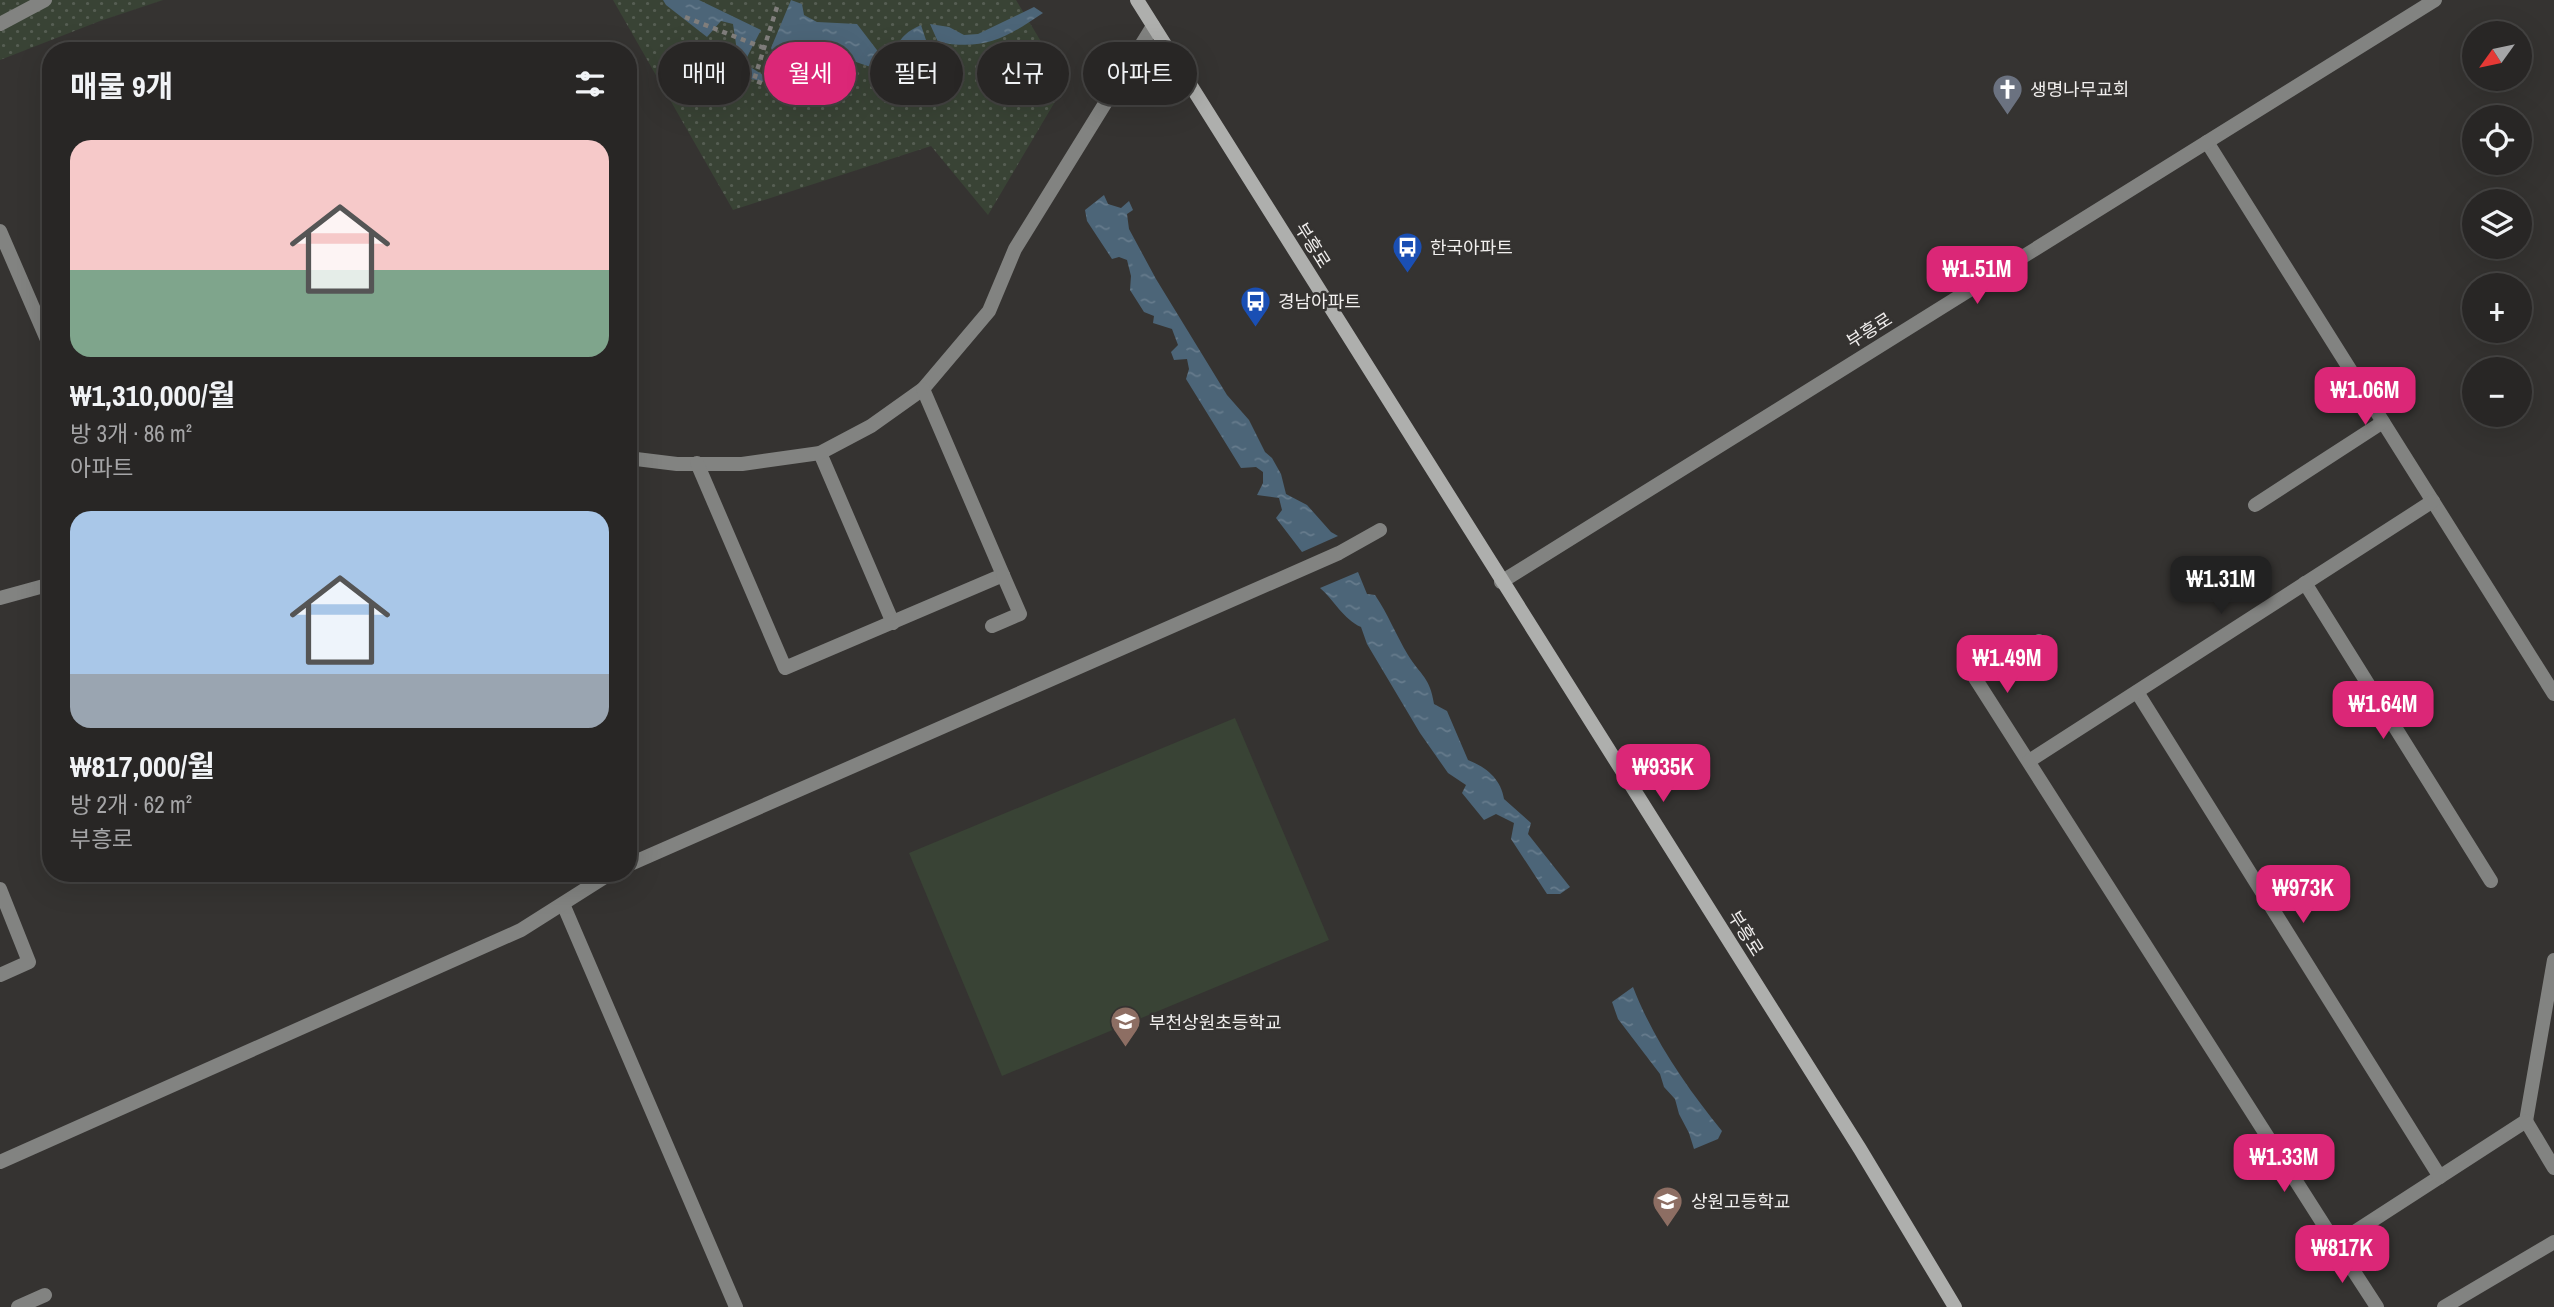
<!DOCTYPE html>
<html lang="ko">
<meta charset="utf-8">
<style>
:root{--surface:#282625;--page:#343232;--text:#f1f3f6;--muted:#a5a5a7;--line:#444342;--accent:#db2777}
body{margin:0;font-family:"Archivo Narrow","Noto Sans KR",sans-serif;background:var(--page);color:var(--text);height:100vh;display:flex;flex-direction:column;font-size:26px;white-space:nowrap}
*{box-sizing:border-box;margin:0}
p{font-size:23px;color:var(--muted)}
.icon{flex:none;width:38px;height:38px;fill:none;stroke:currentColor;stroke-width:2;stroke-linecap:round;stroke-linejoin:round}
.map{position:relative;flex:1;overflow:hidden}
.details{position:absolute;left:42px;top:42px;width:595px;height:840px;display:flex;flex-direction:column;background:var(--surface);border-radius:28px;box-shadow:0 7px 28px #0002,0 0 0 2px var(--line)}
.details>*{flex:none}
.top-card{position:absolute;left:658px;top:42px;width:665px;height:63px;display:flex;gap:14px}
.needle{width:46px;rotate:237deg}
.fabs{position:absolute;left:2462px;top:21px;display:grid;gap:14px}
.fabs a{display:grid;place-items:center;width:70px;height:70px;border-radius:50%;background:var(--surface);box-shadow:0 7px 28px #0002,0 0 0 2px var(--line);font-size:35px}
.price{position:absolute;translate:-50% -60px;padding:0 16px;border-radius:14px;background:var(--accent);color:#fff;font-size:23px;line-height:46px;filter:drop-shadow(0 2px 4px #0008)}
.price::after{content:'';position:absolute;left:50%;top:42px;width:21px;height:16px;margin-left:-10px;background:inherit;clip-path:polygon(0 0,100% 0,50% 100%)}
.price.active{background:#222;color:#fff}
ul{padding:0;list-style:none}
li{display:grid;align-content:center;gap:14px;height:371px;padding:0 28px}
li span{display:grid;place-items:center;height:217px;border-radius:21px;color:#555}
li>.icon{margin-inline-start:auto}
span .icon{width:126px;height:126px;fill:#fffc;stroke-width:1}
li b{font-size:30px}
h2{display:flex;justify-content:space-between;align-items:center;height:84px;padding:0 28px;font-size:30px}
.pill{padding:0 24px;border-radius:32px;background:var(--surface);box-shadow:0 7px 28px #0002,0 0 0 2px var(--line);font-size:24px;line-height:63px}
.pill.active{background:var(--accent);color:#fff}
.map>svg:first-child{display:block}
.park{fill:url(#park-dots)}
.pitch{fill:#394335}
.water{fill:url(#water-ripples)}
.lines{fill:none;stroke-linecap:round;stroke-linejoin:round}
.path{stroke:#807e7c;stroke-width:4.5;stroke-dasharray:5 5;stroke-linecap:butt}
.lane{stroke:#828381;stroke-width:14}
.street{stroke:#828381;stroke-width:14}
.secondary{stroke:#aeafad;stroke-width:14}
.labels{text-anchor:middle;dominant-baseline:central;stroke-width:5;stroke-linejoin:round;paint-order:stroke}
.poi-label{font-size:18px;fill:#f0eeed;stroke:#353331;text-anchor:start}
.street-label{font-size:18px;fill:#f0eeed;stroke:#353331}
</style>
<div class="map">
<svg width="2554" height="1307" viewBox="0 0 2554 1307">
<defs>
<pattern id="park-dots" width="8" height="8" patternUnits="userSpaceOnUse" patternTransform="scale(1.75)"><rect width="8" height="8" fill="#394335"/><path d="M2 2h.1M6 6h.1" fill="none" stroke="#565e53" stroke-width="1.8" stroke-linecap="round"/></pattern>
<pattern id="water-ripples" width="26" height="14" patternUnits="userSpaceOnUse" patternTransform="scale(1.75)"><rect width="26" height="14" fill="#4c6578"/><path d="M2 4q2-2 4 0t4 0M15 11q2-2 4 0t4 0" fill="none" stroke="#667b8c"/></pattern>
</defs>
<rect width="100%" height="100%" fill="#353331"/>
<g class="park">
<path d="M 0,0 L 163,0 L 100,21 L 0,60 Z"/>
<path d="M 613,0 L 1016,0 L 1066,83 L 988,215 L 931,146 L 733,210 Z"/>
</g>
<path class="pitch" d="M 1235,718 L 1329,940 L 1002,1076 L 909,853 Z"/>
<g class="water">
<path d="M 663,0 L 699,0 L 761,30 L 744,63 L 763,75 L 771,70 C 784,78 796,79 807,91 L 742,77 L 727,50 L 737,51 L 733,24 L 721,21 L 707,37 L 666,5 Z"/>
<path d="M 791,0 L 802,4 L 804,15 L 817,22 L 857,24 L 880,54 L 896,49 C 901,36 908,31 921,25 L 927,43 C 916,49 909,59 900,65 C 885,74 865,65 850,60 L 846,51 L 837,59 L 831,53 L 822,52 L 821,66 L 814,65 L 801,70 L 776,59 L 771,48 Z"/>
<path d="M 1034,7 L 1043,13 C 1006,38 984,51 938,42 L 930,24 L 949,27 L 964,35 L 978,34 Z"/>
<path d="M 1104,195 L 1108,204 L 1121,208 L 1129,201 L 1133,210 L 1127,214 L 1129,229 L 1156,279 L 1227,395 L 1249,420 L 1265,452 L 1272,458 L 1281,474 L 1286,494 L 1307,505 L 1331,532 L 1338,536 L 1302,552 L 1276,518 L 1282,510 L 1279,498 L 1257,495 L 1263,483 L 1263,472 L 1256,467 L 1241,468 L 1186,379 L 1189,369 L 1187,359 L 1174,360 L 1171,352 L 1178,345 L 1172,329 L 1153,323 L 1154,316 L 1144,312 L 1130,290 L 1131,276 L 1127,260 L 1119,257 L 1112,259 L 1087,221 L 1085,210 Z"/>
<path d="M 1358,572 L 1367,594 L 1375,595 C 1388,614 1396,635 1408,655 C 1421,676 1430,677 1434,704 L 1447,711 L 1468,760 C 1486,767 1501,779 1504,799 L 1531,823 L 1528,834 L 1570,887 L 1560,894 L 1547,894 L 1511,839 L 1514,823 L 1496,814 L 1484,820 L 1462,793 L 1466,785 L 1448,773 L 1420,733 L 1367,644 L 1361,627 C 1343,619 1335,601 1320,588 Z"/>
<path d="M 1633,987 C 1653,1039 1687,1088 1722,1131 L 1718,1139 L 1694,1149 L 1689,1133 L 1679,1114 L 1675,1099 L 1664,1087 L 1660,1074 L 1618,1019 L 1612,1002 Z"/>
</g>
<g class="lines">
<g class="path">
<path d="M 777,7 L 754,80 L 815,105"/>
<path d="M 685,17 L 764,48"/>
<path d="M 922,49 L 924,64"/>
</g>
<g class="lane">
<path d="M 0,231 L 51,349"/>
<path d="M 820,453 L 893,623"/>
<path d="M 628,458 L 677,464 L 742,464 L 820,453 L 871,426 L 923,389 L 989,311 L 1015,249 L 1153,26"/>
<path d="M 697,463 L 785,668 L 1003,575 L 923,389"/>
<path d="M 0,598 L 51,584"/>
<path d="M 992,626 L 1020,614 L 1003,575"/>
<path d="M 0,889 L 29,962 L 0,975"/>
<path d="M 18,1307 L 45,1295"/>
</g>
<g class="street">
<path d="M 0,24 L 45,0"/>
<path d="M 2207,142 L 2554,694"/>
<path d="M 2255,505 L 2383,422"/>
<path d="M 1501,582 L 2435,0"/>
<path d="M 2305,583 L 2491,881"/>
<path d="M 2039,641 L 1975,678 L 2336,1244 L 2526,1121 L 2554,960"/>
<path d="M 2137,692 L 2440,1177"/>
<path d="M 2029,761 L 2433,501"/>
<path d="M 628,865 L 1339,553 L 1380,530"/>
<path d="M 563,904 L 736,1307"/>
<path d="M 2526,1121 L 2554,1168"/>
<path d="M 0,1162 L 521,930 L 611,873"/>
<path d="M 2336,1244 L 2377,1307"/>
<path d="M 2444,1307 L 2554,1242"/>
</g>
<path class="secondary" d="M 1137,0 L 1860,1149 L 1955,1307"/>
</g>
<defs>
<symbol id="church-pin" viewBox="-11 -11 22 30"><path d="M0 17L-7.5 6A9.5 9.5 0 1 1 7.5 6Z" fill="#6b7280" stroke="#353331"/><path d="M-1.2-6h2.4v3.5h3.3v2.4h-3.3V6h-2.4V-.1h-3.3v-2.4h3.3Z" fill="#fff"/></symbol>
<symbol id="bus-pin" viewBox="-11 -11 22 30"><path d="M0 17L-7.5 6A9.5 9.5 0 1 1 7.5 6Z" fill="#1a4fb4" stroke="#353331"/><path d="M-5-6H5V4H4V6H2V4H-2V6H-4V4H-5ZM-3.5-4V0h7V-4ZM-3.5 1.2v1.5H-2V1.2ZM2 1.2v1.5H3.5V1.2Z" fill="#fff"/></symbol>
<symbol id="school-pin" viewBox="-11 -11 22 30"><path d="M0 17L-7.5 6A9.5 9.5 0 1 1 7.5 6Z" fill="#8d6e63" stroke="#353331"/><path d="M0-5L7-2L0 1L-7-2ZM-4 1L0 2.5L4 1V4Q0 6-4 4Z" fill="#fff"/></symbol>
</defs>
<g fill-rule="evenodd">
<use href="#church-pin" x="1990" y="72" width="35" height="47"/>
<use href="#bus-pin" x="1390" y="230" width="35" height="47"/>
<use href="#bus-pin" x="1238" y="284" width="35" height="47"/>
<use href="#school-pin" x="1108" y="1004" width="35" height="47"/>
<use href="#school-pin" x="1650" y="1184" width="35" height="47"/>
</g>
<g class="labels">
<g class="poi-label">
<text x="2030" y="89">생명나무교회</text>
<text x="1430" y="247">한국아파트</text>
<text x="1278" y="301">경남아파트</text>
<text x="1149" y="1022">부천상원초등학교</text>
<text x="1691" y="1201">상원고등학교</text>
</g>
<g class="street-label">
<text transform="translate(1313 245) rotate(58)">부흥로</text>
<text transform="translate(1869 330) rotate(-32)">부흥로</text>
<text transform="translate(1746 933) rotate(58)">부흥로</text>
</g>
</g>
</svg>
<div class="fabs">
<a><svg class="needle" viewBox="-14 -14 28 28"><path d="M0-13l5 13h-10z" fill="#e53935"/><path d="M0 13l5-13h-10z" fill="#a5a5a7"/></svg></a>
<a><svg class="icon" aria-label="locate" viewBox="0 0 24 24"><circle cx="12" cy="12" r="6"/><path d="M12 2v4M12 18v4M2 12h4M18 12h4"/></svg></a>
<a><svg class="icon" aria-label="layers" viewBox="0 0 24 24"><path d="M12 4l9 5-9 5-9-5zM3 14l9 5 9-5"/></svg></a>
<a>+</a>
<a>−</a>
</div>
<b class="price" style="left:1977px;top:306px">₩1.51M</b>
<b class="price" style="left:2365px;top:427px">₩1.06M</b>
<b class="price active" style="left:2221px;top:616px">₩1.31M</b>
<b class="price" style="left:2007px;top:695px">₩1.49M</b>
<b class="price" style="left:2383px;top:741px">₩1.64M</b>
<b class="price" style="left:1663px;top:804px">₩935K</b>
<b class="price" style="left:2303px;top:925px">₩973K</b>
<b class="price" style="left:2284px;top:1194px">₩1.33M</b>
<b class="price" style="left:2342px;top:1285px">₩817K</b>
<div class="top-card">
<a class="pill">매매</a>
<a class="pill active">월세</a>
<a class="pill">필터</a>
<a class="pill">신규</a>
<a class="pill">아파트</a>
</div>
<section class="details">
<h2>매물 9개<svg class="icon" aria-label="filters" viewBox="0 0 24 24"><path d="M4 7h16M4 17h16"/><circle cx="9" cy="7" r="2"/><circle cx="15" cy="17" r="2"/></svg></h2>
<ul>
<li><span style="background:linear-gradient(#f6c9c9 60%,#7fa58c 0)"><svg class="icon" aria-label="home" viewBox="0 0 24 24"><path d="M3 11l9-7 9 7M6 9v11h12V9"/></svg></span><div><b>₩1,310,000/월</b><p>방 3개 · 86 m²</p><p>아파트</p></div></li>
<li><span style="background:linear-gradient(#a9c7e8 75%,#9aa5b1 0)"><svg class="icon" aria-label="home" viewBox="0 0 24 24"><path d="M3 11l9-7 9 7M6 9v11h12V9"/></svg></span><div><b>₩817,000/월</b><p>방 2개 · 62 m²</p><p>부흥로</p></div></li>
</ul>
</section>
</div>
